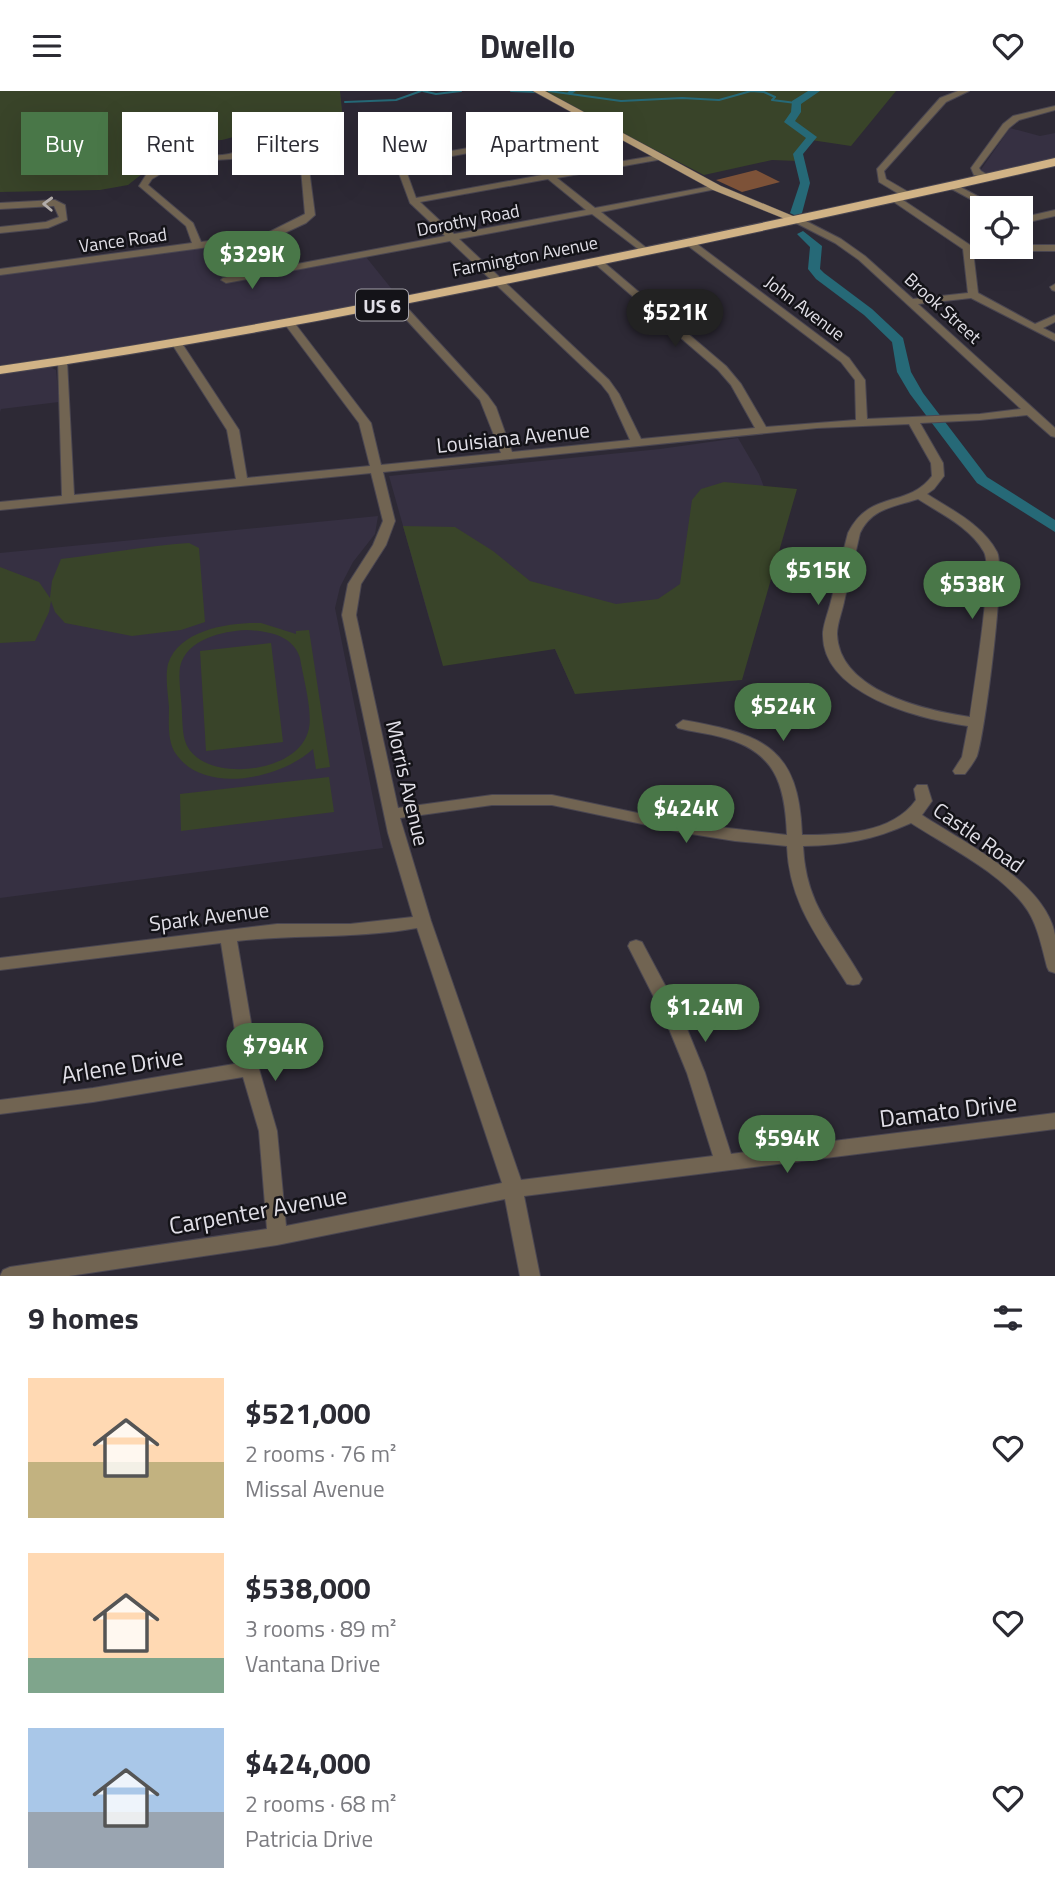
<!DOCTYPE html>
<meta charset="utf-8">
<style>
:root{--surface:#fff;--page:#f7f7f7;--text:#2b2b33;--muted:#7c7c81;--accent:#497748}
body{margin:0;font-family:"Titillium Web",sans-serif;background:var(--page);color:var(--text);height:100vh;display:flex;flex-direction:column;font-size:26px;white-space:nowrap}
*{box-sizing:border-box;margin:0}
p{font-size:23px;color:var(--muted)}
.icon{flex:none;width:38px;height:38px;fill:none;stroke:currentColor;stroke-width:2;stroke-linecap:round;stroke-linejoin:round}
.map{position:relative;height:1185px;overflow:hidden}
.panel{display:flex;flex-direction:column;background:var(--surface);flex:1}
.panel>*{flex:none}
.banner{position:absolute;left:21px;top:21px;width:700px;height:63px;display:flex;gap:14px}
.fabs{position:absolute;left:970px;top:105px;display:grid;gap:14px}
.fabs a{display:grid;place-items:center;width:63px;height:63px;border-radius:0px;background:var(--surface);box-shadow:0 7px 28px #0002;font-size:35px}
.price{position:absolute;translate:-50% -60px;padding:0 16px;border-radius:24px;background:var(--accent);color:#fff;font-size:23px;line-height:46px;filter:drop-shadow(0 2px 4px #0008)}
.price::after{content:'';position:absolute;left:50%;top:42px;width:21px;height:16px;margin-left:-10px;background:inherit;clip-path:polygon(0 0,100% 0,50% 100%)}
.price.current{background:#222;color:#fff}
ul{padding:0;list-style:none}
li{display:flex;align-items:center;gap:21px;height:175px;padding:0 28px}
li span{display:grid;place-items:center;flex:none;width:196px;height:140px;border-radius:0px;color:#555}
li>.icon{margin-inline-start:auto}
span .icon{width:84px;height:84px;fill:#fffc;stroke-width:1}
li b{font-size:30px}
h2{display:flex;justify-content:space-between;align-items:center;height:84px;padding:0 28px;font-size:30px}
.pill{padding:0 24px;border-radius:0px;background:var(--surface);box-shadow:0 7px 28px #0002;font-size:24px;line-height:63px}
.pill.current{background:var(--accent);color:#fff}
header{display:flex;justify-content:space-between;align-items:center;height:91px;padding:0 28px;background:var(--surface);font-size:32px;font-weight:700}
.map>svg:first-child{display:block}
.built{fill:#363042}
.green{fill:#394429;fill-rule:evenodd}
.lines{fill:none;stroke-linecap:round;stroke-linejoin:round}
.stream{stroke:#266977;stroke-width:2}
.canal{fill:#266977;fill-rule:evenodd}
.river{fill:#266977;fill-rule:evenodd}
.building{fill:#7d5238}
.minor-casing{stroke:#4a4651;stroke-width:2}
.major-casing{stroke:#4a4651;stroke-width:1}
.highway-casing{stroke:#4a4651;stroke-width:2}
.minor{fill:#716452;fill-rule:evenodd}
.major{fill:#b69d77;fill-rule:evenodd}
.highway{fill:#d1b386;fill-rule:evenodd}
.oneway{stroke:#b4aeab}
.labels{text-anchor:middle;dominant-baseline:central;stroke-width:5;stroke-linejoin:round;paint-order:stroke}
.far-street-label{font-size:18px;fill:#e1dfe7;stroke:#141318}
.shield{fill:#141318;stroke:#a4a2a9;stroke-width:2}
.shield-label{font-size:19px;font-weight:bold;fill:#e1dfe7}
.street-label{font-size:21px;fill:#e1dfe7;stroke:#141318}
.near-street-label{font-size:24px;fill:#e1dfe7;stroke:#141318}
</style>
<header><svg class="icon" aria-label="menu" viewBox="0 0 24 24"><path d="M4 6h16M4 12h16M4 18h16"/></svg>Dwello<svg class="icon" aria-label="heart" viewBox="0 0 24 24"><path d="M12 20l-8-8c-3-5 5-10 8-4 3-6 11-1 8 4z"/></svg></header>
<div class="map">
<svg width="1055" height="1185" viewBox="0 0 1055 1185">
<rect width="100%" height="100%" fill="#2d2935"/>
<g class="built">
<path d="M 1010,37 L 1040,45 L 1055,42 L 1055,69 L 990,82 L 980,80 Z"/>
<path d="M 235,153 L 251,156 L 261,186 L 366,166 L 399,207 L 169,250 L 0,274 L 0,181 Z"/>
<path d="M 50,276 L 56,279 L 59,311 L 1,318 L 0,321 L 0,283 Z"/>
<path d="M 738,347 L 759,383 L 776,427 L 575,603 L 536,516 L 430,531 L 389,385 L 660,358 Z"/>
<path d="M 378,425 L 375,443 L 353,471 L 340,496 L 335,517 L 383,757 L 0,807 L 0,462 Z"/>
</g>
<g class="green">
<path d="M 0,0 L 340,0 L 343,29 L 311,26 L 222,49 L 149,52 L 126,70 L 142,83 L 128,94 L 100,99 L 0,101 Z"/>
<path d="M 540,0 L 896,0 L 851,55 L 811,49 L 800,57 L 798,70 L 772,69 L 704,84 Z"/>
<path d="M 724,391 L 797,398 L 742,589 L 575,603 L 555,558 L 443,575 L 403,435 L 455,436 L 493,460 L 530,490 L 616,513 L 658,508 L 680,493 L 692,409 L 701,398 Z"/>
<path d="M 189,452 L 199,457 L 205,531 L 181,539 L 132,545 L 65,532 L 55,521 L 51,510 L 49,521 L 35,550 L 0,552 L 0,476 L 39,491 L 50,507 L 52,490 L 61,468 C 104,463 146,455 189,452 Z"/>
<path d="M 261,532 L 296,543 L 296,540 L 309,539 L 330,676 L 316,678 L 313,658 C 282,687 205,705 176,663 C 167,650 169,632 169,616 C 168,603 165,586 168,573 C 179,538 231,531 261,532 ZM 246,539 C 268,540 293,544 300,567 C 303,586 314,624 308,641 C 297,680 220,690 193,663 C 182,652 183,638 182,624 C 182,609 178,590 180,576 C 186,548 223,540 246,539 Z"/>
<path d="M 271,552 L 283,651 L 206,660 L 200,560 Z"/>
<path d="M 329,686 L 334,721 L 181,740 L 180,703 Z"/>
</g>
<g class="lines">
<g class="stream">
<path d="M 423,0 L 436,3 L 461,0"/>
<path d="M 511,0 L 536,1"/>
<path d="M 549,0 L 621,10 L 682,7 L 719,9 L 751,0 L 764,1 L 775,6 L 772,9 L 796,12"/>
<path d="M 345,11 L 396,9 L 421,0"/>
</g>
<path class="canal" d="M 576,0 L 570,4 L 567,2 L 569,0 Z"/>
<g class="river">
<path d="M 808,0 L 820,0 L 801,13 L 801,21 L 795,30 L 817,46 L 803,63 L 810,92 L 802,122 L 796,125 L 790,122 L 800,92 L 793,63 L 806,47 L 784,31 L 791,21 L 792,10 Z"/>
<path d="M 803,140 L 822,155 L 820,178 L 824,182 L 872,218 L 903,247 L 911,281 L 923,302 L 987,386 L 1055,429 L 1055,441 L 977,392 L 910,303 L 897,281 L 892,251 L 864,224 L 816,188 L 808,178 L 810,156 L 797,143 Z"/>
</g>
</g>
<path class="building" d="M 756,79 L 780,91 L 742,101 L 716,89 Z"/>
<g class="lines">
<defs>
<g id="minor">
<path d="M 958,0 L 969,0 L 946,11 L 884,80 L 886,88 L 910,102 L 910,106 L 904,106 L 879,91 L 877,78 L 940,7 Z"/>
<path d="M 1055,15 L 1055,19 L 1019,29 L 1009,37 L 979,77 L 981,80 L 988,84 L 988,88 L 974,84 L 971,77 L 1003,33 L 1013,25 Z"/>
<path d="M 602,34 L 606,36 L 605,38 L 514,54 L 551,82 L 660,64 L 660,68 L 657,69 L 557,87 L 595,117 L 717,94 L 721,97 L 601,121 L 649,159 L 651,161 L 646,164 L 592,123 L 459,148 L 609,289 L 619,303 L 641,348 L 755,337 L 731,294 L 718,279 L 594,172 L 594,168 L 600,168 L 726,275 L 741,293 L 766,336 L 856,329 L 855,289 L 841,271 L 687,154 L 687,150 L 693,150 L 849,267 L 865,289 L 867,328 L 980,323 L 1021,318 L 859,169 L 835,152 L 796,132 L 796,128 L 802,128 L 841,148 L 865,165 L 913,208 L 968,202 L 963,158 L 891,109 L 891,105 L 897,105 L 970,154 L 1055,154 L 1055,160 L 973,160 L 978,202 L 1035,233 L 1055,224 L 1055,231 L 1043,237 L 1055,243 L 1055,250 L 971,207 L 918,213 L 1055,337 L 1055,346 L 1051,345 L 1027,324 L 980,329 L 920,332 L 943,372 L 944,385 L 934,398 L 927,403 C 952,419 983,434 997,461 C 1006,478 985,642 977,665 C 974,671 969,678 965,683 L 955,683 L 953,680 L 962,666 L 968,635 C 921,628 820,604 823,541 C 824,531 829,519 831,510 C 837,487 842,465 848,442 C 870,398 907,418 932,385 L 931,372 L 909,333 L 817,337 L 383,381 L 395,430 L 386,454 L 361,493 L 356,524 L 398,717 L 492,704 L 552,704 L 685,732 L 787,744 C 785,692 775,660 721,646 C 707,642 692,641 678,637 L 676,634 L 683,629 C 763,643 799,656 802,744 C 840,744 892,743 916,709 L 914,698 L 917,694 L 927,694 L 932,710 L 922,724 C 963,751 1046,791 1055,844 C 1055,856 1055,870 1055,882 L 1049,880 L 1047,876 C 1042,857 1038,836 1028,820 C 1004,783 948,756 911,732 C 873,749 845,754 803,755 C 806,816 834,838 862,888 L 859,893 L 853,894 L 847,893 C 818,846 789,812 787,755 L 735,750 L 685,742 L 552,714 L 492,714 L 400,727 L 431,830 L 521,1089 L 713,1065 L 687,982 L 665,928 L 628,855 L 630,851 L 636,849 L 642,851 L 683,928 L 705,982 L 731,1063 L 1055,1022 L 1055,1038 L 524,1105 L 540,1185 L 520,1185 L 505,1108 L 277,1154 L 69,1185 L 0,1185 L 3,1179 L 10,1176 L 267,1138 L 259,1040 L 243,986 L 93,1011 L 0,1023 L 0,1009 L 93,997 L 240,972 L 221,852 L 0,879 L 0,867 L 277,833 L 350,833 L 413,826 L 388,742 L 342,524 L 348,493 L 373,454 L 383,430 L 371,382 L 0,419 L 0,411 L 62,405 L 58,268 L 62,267 L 67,270 L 74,404 L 236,388 L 227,339 L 172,253 L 177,250 L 181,251 L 239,339 L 247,387 L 370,375 L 359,332 L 284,232 L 289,229 L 293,230 L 371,332 L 381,374 L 501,362 L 480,309 L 392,213 L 392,209 L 400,209 L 488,305 L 496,316 L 512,361 L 630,349 L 609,303 L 601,293 L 450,150 L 279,182 L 274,185 L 270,184 L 226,192 L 221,189 L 223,187 L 267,178 L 257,156 L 239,152 L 0,184 L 0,178 L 192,152 L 186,135 L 139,95 L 146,84 L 163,74 L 155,69 L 160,60 C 174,57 185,57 199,60 L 201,64 C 210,64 220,65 229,63 C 259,56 293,30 322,53 L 309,78 L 315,124 L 306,132 L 263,152 L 276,177 L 445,145 L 410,112 L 397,77 L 367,44 L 367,40 L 373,40 L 399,69 ZM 298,48 L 313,54 L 301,78 L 305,123 L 253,149 L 239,146 L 201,151 L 193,132 L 148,94 L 152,88 L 172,76 L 184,75 L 198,70 L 231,68 L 277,51 ZM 506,55 L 542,84 L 416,107 L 404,74 ZM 181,62 L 193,65 L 179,71 L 164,68 L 166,64 ZM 548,88 L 586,119 L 454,143 L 420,111 ZM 918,408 C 941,423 970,436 984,461 C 994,479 973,600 970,626 C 924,619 839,600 837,543 C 837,533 842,521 844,511 C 849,488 855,465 860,442 C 872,417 894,416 918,408 ZM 417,837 L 502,1092 L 286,1135 L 277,1040 L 259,978 L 237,850 C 297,843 357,848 417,837 Z"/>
<path d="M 951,91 L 996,115 L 998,117 L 987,117 L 948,96 L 947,94 Z"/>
<path d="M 55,109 L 65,114 L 67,129 L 48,137 L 0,142 L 0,136 L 46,131 L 59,126 L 54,115 L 0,118 L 0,112 Z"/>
<path d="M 1055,119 L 1055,125 L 1020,133 L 1020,127 Z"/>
<path d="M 1055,193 L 1055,200 L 1052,199 L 1050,196 Z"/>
</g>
<path id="major" d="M 533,0 L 545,0 L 721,95 L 805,130 L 795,132 L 713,99 Z"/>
<path id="highway" d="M 1055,67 L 1055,75 C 872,117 689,156 505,193 C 337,227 170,259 0,283 L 0,275 C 170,251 337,219 505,185 C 689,148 872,109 1055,67 Z"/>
</defs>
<use href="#minor" class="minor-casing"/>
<use href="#major" class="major-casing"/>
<use href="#highway" class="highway-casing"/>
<use href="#minor" class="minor"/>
<use href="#major" class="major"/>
<use href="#highway" class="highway"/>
</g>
<defs><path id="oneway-chevron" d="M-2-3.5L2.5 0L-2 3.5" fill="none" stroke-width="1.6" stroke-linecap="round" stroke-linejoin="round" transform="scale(1.75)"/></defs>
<use class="oneway" href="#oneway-chevron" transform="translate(48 113) rotate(-178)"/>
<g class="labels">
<g class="far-street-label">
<text transform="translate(468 129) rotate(-11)">Dorothy Road</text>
<text transform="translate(123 149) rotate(-8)">Vance Road</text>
<text transform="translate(525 165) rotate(-11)">Farmington Avenue</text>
<text transform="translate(805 217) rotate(37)">John Avenue</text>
<text transform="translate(943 217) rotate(42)">Brook Street</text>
</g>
<rect class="shield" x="356" y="198.5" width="52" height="31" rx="5"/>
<g class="shield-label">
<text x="382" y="214">US 6</text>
</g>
<g class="street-label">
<text transform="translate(513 346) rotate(-6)">Louisiana Avenue</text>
<text transform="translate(408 692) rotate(77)">Morris Avenue</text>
<text transform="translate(979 746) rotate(35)">Castle Road</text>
<text transform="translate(209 825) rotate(-7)">Spark Avenue</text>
</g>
<g class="near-street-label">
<text transform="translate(122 974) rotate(-9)">Arlene Drive</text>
<text transform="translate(948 1019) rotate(-7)">Damato Drive</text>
<text transform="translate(258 1119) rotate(-10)">Carpenter Avenue</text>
</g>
</g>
</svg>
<div class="fabs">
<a><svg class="icon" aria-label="locate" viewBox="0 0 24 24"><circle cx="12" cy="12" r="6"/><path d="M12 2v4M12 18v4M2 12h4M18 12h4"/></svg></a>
</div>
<b class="price" style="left:252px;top:200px">$329K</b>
<b class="price current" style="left:675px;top:258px">$521K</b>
<b class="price" style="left:818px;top:516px">$515K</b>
<b class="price" style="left:972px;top:530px">$538K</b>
<b class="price" style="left:783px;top:652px">$524K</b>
<b class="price" style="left:686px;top:754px">$424K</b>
<b class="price" style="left:705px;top:953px">$1.24M</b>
<b class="price" style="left:275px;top:992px">$794K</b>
<b class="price" style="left:787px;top:1084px">$594K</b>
<div class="banner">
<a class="pill current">Buy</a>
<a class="pill">Rent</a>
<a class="pill">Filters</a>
<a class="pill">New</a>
<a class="pill">Apartment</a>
</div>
</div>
<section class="panel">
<h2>9 homes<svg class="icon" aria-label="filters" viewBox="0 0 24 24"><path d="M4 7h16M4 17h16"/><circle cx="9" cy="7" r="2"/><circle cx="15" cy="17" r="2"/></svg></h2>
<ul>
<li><span style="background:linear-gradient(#ffd9b3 60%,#c2b280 0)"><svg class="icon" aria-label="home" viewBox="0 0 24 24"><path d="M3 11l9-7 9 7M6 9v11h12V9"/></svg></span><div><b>$521,000</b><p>2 rooms · 76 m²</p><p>Missal Avenue</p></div><svg class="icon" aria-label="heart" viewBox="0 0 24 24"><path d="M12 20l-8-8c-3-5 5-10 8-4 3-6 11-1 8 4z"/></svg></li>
<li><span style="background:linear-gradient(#ffd9b3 75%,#7fa58c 0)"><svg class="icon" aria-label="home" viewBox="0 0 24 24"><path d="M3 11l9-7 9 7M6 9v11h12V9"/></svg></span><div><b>$538,000</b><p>3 rooms · 89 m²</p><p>Vantana Drive</p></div><svg class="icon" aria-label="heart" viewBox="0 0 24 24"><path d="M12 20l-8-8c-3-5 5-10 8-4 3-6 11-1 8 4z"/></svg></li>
<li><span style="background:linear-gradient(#a9c7e8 60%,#9aa5b1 0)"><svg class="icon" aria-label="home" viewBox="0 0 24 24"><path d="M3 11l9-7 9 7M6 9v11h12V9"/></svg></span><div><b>$424,000</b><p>2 rooms · 68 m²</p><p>Patricia Drive</p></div><svg class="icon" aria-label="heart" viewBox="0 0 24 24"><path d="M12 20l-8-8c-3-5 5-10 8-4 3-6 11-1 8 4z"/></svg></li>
</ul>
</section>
